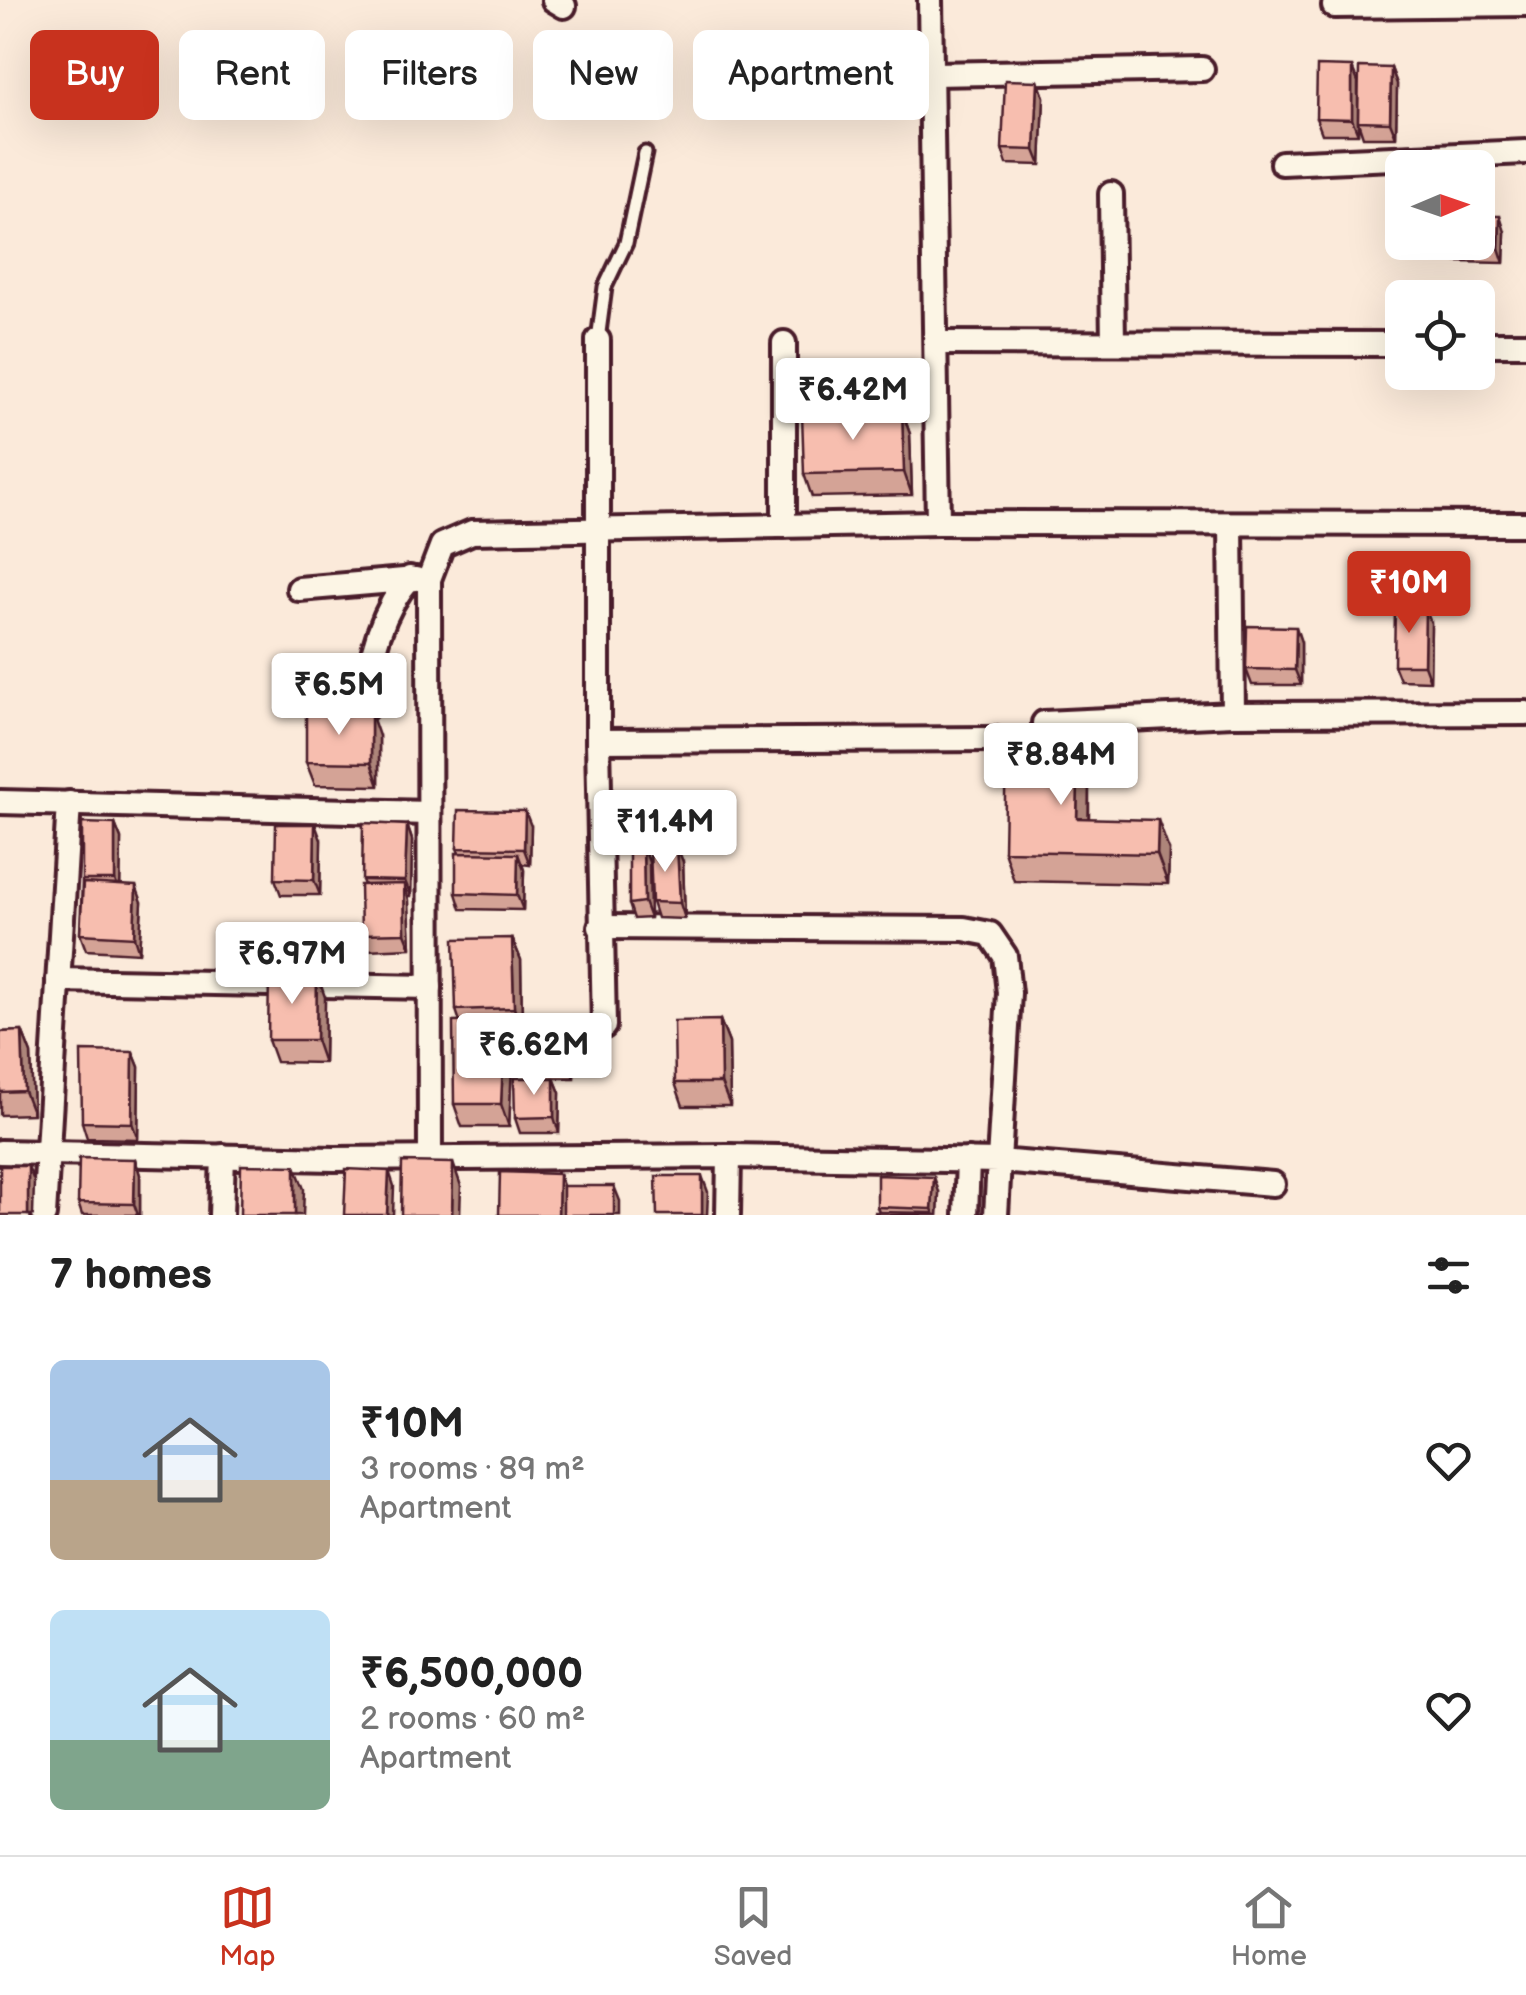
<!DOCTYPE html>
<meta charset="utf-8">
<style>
:root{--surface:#fff;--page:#f2f2f2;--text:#222;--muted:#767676;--line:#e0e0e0;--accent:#c8321e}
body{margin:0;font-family:"Balsamiq Sans",sans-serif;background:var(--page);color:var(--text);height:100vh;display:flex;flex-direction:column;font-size:38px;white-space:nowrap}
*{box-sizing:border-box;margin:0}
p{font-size:32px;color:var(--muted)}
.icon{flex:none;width:55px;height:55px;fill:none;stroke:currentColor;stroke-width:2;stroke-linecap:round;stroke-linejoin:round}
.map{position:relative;height:1215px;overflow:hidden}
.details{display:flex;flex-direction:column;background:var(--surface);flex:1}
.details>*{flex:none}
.hud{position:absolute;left:30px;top:30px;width:1000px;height:90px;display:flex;gap:20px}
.needle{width:65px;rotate:88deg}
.buttons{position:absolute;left:1385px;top:150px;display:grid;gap:20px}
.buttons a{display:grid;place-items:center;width:110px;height:110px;border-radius:15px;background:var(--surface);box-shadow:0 10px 40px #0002;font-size:50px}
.price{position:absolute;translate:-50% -85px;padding:0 22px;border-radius:10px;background:#fff;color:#222;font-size:32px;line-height:65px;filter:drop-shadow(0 2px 5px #0008)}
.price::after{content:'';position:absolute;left:50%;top:60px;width:30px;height:22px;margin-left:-15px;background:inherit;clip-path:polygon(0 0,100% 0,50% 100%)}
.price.active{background:var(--accent);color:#fff}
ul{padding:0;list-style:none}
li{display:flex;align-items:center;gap:30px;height:250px;padding:0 50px}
li span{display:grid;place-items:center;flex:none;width:280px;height:200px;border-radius:15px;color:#555}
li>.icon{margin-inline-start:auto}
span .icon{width:120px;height:120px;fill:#fffc;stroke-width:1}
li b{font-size:42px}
h2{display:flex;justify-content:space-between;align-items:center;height:120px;padding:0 50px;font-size:42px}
.tag{padding:0 35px;border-radius:15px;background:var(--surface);box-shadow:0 10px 40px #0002;font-size:35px;line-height:90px}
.tag.active{background:var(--accent);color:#fff}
.menu{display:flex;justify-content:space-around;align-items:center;height:140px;border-top:2px solid var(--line);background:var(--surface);font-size:28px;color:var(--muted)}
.menu a{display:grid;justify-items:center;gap:5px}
.menu .active{color:var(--accent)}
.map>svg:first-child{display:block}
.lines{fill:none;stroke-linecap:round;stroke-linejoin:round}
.service-casing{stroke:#4a1f2b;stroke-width:19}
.minor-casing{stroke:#4a1f2b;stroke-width:30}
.service{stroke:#fcf5e5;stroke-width:11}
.minor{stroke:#fcf5e5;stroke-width:22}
.wall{fill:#d4a396;stroke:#4a1f2b;stroke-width:2.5}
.shaded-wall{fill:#ad857a;stroke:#4a1f2b;stroke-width:2.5}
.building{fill:#f7beaf;stroke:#4a1f2b;stroke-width:2.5}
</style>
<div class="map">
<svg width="1526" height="1215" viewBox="0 0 1526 1215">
<rect width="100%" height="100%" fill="#fbeada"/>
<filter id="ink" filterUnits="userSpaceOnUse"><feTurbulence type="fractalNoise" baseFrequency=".01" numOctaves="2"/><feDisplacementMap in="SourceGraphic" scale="20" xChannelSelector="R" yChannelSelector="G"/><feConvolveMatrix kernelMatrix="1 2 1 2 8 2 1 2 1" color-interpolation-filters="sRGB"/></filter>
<g filter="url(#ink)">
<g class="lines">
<defs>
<path id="service" d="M 598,340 L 605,287 L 626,243 L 645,153"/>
<g id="minor">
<path d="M 554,0 L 564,6"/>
<path d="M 930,0 L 938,523"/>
<path d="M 1334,6 L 1526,4"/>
<path d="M 933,74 L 1202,69"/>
<path d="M 1282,163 L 1526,152"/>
<path d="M 1111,194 L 1113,343"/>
<path d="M 598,340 L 598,741 L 604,1026"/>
<path d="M 784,343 L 784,526"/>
<path d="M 937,343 L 1402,344"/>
<path d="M 1478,344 L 1526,344"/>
<path d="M 1231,524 L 1233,714"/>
<path d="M 299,589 L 416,579"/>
<path d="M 365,709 C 368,664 379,613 410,578"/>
<path d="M 1044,723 L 1233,714 L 1526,713"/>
<path d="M 598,741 L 995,739"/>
<path d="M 0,802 L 429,813"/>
<path d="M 600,927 L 964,929 L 990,934 L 1005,956 L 1009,993 L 999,1161 L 1273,1184"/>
<path d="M 58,980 L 430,987"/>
<path d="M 0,1152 L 334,1159 L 729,1156 L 999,1161 L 996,1215"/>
<path d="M 430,1159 L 429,579 L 442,545 L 472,532 L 938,523 L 1526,524"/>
<path d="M 44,1215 L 69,803"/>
<path d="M 221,1215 L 223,1156"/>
<path d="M 728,1215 L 729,1156"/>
<path d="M 966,1215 L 968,1160"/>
</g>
</defs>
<use href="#service" class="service-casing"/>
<use href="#minor" class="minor-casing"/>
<use href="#service" class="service"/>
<use href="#minor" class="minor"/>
</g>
<g class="wall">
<path d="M 1391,68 L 1397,84 L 1396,137 L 1363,137 L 1358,122 L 1358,134 L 1322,134 L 1316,118 L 1358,82 L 1358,116 Z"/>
<path d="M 1038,81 L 1044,97 L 1041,165 L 1007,164 L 1002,149 Z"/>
<path d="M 1505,232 L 1504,263 L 1456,262 L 1450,247 Z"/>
<path d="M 902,411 L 910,434 L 912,495 L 812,497 L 804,474 Z"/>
<path d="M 1431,623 L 1430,681 L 1400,680 L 1394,665 Z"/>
<path d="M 1301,642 L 1301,685 L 1252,685 L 1246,669 Z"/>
<path d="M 379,736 L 379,786 L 315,785 L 306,762 Z"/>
<path d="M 1089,775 L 1089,819 L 1169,850 L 1168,884 L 1014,881 L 1004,851 Z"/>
<path d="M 115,824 L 121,839 L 120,885 L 142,902 L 139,953 L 86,950 L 80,934 L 82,880 Z"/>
<path d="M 407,825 L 412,840 L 411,896 L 408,896 L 411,948 L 367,950 L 361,934 L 364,885 L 362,880 Z"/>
<path d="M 531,826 L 530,865 L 522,864 L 524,870 L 523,910 L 461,909 L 456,893 L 459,853 L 457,848 Z"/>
<path d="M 321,840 L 320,895 L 281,895 L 275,879 Z"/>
<path d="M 643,846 L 649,862 L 650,918 L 634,919 L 629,904 Z"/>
<path d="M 683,862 L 685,919 L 657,918 L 652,902 Z"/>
<path d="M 512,938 L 521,960 L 522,1018 L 568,1018 L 573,1034 L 574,1078 L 554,1078 L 560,1093 L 559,1133 L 520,1133 L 515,1118 L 528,1078 L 522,1063 L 522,1031 L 508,1031 L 513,1044 L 509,1127 L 462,1127 L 454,1104 L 460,1022 L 456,1010 Z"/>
<path d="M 325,997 L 324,1063 L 276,1062 L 268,1040 Z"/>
<path d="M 720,1020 L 729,1043 L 730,1106 L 683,1106 L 675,1083 Z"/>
<path d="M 22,1031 L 31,1054 L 33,1114 L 0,1115 L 0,1032 Z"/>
<path d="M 133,1052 L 139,1067 L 138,1139 L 87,1138 L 82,1122 Z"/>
<path d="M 135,1159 L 140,1175 L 140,1215 L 82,1215 L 78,1203 Z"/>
<path d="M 939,1192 L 938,1215 L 875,1215 L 879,1212 L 877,1207 Z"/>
</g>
<g class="shaded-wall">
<path d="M 1352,67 L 1358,82 L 1358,134 L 1352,119 Z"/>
<path d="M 1391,68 L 1397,84 L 1396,137 L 1390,122 Z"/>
<path d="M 1038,81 L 1044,97 L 1041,165 L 1035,150 Z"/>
<path d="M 1500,216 L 1505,232 L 1504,263 L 1499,248 Z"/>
<path d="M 902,411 L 910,434 L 912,495 L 904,472 Z"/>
<path d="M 1425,608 L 1431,623 L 1430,681 L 1424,665 Z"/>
<path d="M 1296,627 L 1301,642 L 1301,685 L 1295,670 Z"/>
<path d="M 371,713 L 379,736 L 379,786 L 371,763 Z"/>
<path d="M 1079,745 L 1089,775 L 1088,848 L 1077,818 Z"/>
<path d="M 525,811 L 531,826 L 530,865 L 524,849 Z"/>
<path d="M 1158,820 L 1169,850 L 1168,884 L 1157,854 Z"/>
<path d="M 115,824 L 121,839 L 120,895 L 115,880 Z"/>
<path d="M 315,824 L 321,840 L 320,895 L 314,880 Z"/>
<path d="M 407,825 L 412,840 L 411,896 L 405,881 Z"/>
<path d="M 643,846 L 649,862 L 650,918 L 644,902 Z"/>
<path d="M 677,846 L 683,862 L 685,919 L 680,903 Z"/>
<path d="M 518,854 L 524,870 L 523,910 L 517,895 Z"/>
<path d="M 404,884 L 409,900 L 411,948 L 405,933 Z"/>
<path d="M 136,886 L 142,902 L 139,953 L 134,937 Z"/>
<path d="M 512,938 L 521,960 L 522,1031 L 514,1008 Z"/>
<path d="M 317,974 L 325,997 L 324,1063 L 316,1040 Z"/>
<path d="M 568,1018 L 573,1034 L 574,1078 L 568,1063 Z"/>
<path d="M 720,1020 L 729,1043 L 730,1106 L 721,1083 Z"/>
<path d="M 505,1021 L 513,1044 L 509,1127 L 501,1104 Z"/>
<path d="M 22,1031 L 31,1054 L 33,1114 L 24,1091 Z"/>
<path d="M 133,1052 L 139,1067 L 138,1139 L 132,1123 Z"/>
<path d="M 554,1078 L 560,1093 L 559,1133 L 554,1117 Z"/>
<path d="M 135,1159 L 140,1175 L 140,1215 L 138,1215 L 134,1204 Z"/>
<path d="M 453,1163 L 461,1186 L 460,1215 L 452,1215 Z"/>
<path d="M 28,1166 L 34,1181 L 33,1215 L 28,1215 Z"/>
<path d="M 295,1166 L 304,1189 L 303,1215 L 295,1215 Z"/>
<path d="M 389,1171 L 394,1186 L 393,1215 L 387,1215 Z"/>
<path d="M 559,1174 L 567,1197 L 567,1215 L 558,1215 Z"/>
<path d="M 702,1176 L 708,1192 L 707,1215 L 702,1215 Z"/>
<path d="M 934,1177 L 939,1192 L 938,1215 L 935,1215 L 932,1209 Z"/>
<path d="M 614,1186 L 620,1201 L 620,1215 L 614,1215 Z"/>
</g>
<g class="building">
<path d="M 1317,66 L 1352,67 L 1352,119 L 1316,118 Z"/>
<path d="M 1359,67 L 1391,68 L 1390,122 L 1358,121 Z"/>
<path d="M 1005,80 L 1038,81 L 1035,150 L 1002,149 Z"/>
<path d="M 1478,216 L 1500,216 L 1499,248 L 1450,247 L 1450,242 L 1478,242 Z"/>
<path d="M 902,411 L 904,472 L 804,474 L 802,414 Z"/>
<path d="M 1395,607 L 1425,608 L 1424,665 L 1394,665 Z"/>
<path d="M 1247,626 L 1296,627 L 1295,670 L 1246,669 Z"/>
<path d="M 306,713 L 371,713 L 371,763 L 306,762 Z"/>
<path d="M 1006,744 L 1079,745 L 1077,818 L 1158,820 L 1157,854 L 1004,851 Z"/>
<path d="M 458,810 L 525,811 L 524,849 L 457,848 Z"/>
<path d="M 82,823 L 115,824 L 115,880 L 82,880 Z"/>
<path d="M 363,823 L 407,825 L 405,881 L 362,880 Z"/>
<path d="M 276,824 L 315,824 L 314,880 L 275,879 Z"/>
<path d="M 643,846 L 644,902 L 629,904 L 629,847 Z"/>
<path d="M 677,846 L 680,903 L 652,902 L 650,848 Z"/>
<path d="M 456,853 L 518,854 L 517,895 L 456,893 Z"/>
<path d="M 83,883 L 136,886 L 134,937 L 80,934 Z"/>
<path d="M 404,884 L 405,933 L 361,934 L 360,885 Z"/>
<path d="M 512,938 L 514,1008 L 456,1010 L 454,939 Z"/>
<path d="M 269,973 L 317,974 L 316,1040 L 268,1040 Z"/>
<rect x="522" y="1018" width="46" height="45"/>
<path d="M 720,1020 L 721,1083 L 675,1083 L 674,1021 Z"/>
<path d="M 505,1021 L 501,1104 L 454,1104 L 453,1022 Z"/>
<path d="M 22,1031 L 24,1091 L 0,1092 L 0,1032 Z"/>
<path d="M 81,1051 L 133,1052 L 132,1123 L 82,1122 Z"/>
<path d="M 514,1078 L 554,1078 L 554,1117 L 515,1118 Z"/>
<path d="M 79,1158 L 135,1159 L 134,1204 L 78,1203 Z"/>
<path d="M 402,1162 L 453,1163 L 452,1215 L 401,1215 Z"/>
<path d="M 241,1165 L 295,1166 L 295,1215 L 240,1215 Z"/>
<rect x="0" y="1166" width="28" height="49"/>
<path d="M 346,1169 L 389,1171 L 387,1215 L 344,1215 Z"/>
<path d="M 500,1172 L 559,1174 L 558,1215 L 499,1215 Z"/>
<path d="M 877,1175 L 934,1177 L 932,1209 L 877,1207 Z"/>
<path d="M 656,1176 L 702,1176 L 702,1215 L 657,1215 Z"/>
<rect x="563" y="1186" width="51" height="29"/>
<path d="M 875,1212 L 933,1213 L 933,1215 L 875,1215 Z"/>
</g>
</g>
</svg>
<div class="buttons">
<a><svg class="needle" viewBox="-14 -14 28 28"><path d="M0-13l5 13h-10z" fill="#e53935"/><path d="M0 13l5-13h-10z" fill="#767676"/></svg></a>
<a><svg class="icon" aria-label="locate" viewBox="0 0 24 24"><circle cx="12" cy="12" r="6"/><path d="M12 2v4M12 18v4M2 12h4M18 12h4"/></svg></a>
</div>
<b class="price" style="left:853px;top:443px">₹6.42M</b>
<b class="price active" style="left:1409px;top:636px">₹10M</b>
<b class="price" style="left:339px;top:738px">₹6.5M</b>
<b class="price" style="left:1061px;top:808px">₹8.84M</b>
<b class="price" style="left:665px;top:875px">₹11.4M</b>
<b class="price" style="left:292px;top:1007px">₹6.97M</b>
<b class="price" style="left:534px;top:1098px">₹6.62M</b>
<div class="hud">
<a class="tag active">Buy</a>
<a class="tag">Rent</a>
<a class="tag">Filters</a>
<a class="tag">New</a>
<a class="tag">Apartment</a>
</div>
</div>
<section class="details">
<h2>7 homes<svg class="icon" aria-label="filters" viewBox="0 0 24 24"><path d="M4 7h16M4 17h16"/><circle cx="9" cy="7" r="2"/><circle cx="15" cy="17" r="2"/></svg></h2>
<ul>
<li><span style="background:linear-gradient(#a9c7e8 60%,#b9a48a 0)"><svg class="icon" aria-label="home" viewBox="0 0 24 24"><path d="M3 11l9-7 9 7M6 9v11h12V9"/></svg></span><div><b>₹10M</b><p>3 rooms · 89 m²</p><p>Apartment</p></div><svg class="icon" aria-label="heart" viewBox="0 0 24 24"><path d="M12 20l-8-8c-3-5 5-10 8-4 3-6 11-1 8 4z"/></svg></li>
<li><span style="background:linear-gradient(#bfe0f5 65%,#7fa58c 0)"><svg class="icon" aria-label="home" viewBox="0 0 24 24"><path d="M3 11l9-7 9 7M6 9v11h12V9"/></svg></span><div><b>₹6,500,000</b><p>2 rooms · 60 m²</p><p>Apartment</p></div><svg class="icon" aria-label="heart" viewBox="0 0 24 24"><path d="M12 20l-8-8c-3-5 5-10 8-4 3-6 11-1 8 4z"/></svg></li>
</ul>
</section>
<nav class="menu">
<a class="active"><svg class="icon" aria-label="map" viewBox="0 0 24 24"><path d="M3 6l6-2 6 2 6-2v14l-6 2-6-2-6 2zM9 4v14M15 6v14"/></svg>Map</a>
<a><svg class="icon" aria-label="saved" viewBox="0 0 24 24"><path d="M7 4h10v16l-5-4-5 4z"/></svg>Saved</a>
<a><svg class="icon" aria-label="home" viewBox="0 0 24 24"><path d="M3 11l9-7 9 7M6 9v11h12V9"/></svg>Home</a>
</nav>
